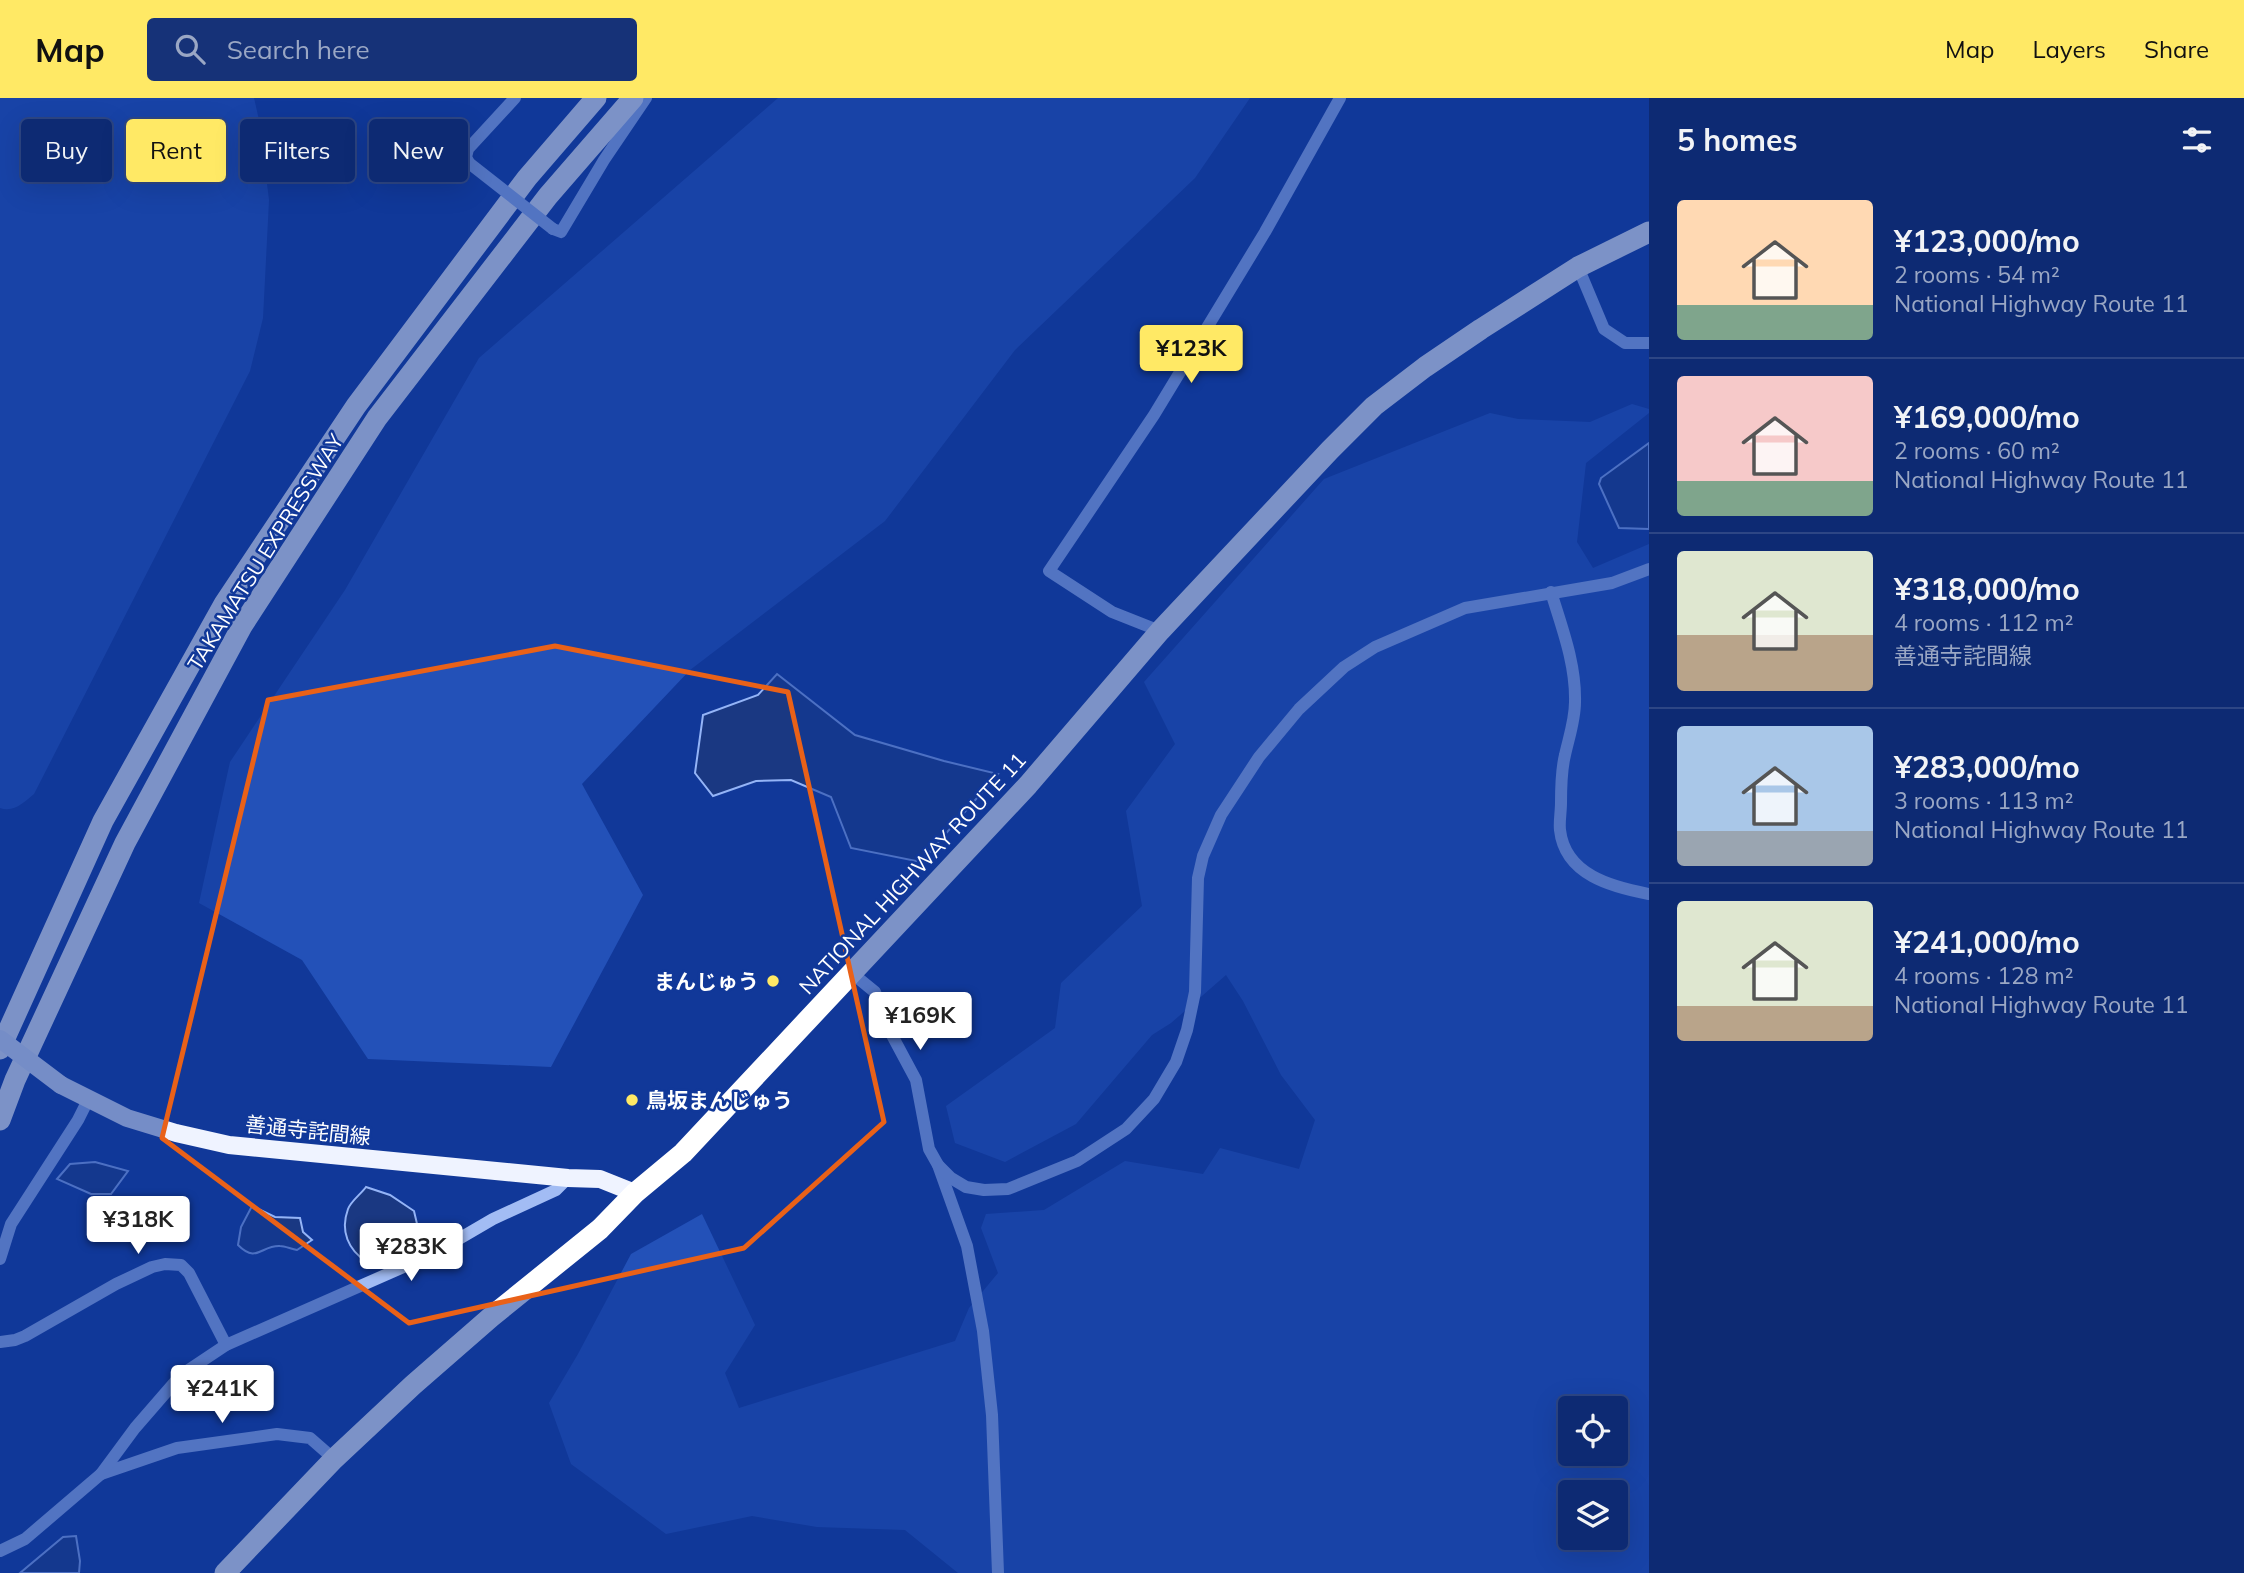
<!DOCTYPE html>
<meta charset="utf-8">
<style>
:root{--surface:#0d2a73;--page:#163278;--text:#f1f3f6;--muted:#9aa7c4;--line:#2d4685;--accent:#ffe965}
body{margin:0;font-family:Mulish,"Noto Sans JP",sans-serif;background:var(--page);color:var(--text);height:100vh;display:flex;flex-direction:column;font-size:26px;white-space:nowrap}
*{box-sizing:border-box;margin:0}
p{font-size:23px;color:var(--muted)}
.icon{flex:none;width:38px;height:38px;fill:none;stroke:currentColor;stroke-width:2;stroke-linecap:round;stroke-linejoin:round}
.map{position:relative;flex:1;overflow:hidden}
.drawer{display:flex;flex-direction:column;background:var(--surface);width:595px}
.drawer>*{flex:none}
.banner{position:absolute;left:21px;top:21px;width:665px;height:63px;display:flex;gap:14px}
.tools{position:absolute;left:1558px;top:1298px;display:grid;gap:14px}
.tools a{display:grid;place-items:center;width:70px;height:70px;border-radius:7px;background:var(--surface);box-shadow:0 7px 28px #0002,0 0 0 2px var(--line);font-size:35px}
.price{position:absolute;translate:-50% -60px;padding:0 16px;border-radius:7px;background:#fff;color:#222;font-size:23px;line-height:46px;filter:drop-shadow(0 2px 4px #0008)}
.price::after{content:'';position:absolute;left:50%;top:42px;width:21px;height:16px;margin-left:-10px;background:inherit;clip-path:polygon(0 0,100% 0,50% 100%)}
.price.selected{background:var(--accent);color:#111}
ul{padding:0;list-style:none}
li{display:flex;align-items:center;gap:21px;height:175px;padding:0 28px}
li+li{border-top:2px solid var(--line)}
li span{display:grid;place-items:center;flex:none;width:196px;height:140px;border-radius:7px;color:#555}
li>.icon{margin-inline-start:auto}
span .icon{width:84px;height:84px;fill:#fffc;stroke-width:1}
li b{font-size:30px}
h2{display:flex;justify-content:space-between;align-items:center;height:84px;padding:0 28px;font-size:30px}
.chip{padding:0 24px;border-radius:7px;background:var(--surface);box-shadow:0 7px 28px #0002,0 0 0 2px var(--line);font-size:24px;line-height:63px}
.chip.selected{background:var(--accent);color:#111}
header{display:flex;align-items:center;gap:42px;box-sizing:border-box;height:98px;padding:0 35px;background:var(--accent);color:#111}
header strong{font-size:33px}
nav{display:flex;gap:38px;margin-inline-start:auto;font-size:24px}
.search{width:490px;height:63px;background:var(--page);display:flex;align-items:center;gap:18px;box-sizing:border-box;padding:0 24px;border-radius:7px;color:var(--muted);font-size:26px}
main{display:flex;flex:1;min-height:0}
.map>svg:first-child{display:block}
.green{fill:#2351b8;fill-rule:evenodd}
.water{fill:#1a3882;stroke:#94b4f7;stroke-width:2}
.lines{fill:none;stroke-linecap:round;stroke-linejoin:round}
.minor{stroke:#a2bcf4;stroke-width:12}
.major{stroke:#eff3ff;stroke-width:18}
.highway{stroke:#fff;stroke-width:21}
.minor-bridge{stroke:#a2bcf4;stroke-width:12}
.major-bridge{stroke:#eff3ff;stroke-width:18}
.marked{fill:none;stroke:#e96118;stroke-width:5;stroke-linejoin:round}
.poi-dot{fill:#ffe965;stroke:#113899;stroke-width:2.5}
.labels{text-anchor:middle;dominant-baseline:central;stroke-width:5;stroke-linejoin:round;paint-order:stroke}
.street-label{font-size:21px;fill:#fff;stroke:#113899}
.poi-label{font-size:21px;font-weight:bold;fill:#fff;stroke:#113899;text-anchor:end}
</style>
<header>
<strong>Map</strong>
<div class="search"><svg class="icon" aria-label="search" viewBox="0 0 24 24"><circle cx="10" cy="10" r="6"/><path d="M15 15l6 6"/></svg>Search here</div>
<nav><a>Map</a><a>Layers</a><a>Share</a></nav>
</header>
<main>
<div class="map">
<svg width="1649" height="1475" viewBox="0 0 1649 1475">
<rect width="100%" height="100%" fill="#113899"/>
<g class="green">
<path d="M 0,0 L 254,0 L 259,22 L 269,102 L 263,220 L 250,273 L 34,696 C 24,704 14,715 0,710 Z"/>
<path d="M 778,0 L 1250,0 L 1195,80 L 1015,252 L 885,423 L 690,572 L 582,686 L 643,797 L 551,969 L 368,961 L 302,862 L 199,805 L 230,664 L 345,492 L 479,260 Z"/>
<path d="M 1632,306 L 1649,311 L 1649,315 L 1586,365 L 1577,444 L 1593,470 L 1649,446 L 1649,1475 L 958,1475 L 905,1432 L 817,1429 L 752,1418 L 666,1436 L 571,1366 L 549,1305 L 578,1256 L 631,1156 L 702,1116 L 755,1227 L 725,1275 L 739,1310 L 955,1243 L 969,1210 L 998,1175 L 981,1130 L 986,1116 L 1044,1112 L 1125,1063 L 1203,1076 L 1220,1050 L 1299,1071 L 1315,1022 L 1281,977 L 1243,903 L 1226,877 L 1171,925 L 1152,937 L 1076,1026 L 1005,1064 L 955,1045 L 946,1008 L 1055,930 L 1061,885 L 1142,808 L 1126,713 L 1175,646 L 1144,584 L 1324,381 L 1490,315 L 1518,321 L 1590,324 ZM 1570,1311 L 1615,1311 L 1615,1356 L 1570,1356 ZM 1570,1395 L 1615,1395 L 1615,1440 L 1570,1440 Z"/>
</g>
<g class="water">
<path d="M 1649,345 L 1649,431 L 1619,430 L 1599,386 L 1601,380 Z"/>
<path d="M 777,576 L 855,637 L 944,663 L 998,676 L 921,764 L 851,750 L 831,699 L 791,682 L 756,683 L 713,698 L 695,675 L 703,617 L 758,597 Z"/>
<path d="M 95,1064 L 128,1073 L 111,1096 L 91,1096 L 57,1081 L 70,1066 Z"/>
<path d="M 366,1089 L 390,1097 L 414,1113 L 418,1130 C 406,1153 391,1158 367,1164 C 348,1152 340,1133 348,1111 C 351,1103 361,1096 366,1089 Z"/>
<path d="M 252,1108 L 275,1119 L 300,1120 L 303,1134 L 312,1142 L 297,1152 C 291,1151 285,1148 280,1148 C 261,1147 257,1166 238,1147 L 241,1129 Z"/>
<path d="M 76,1438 L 80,1463 L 79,1475 L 20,1475 L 63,1439 Z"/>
</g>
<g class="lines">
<g class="minor">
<path d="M 469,65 L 466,59 L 468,51 L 515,0"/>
<path d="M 553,131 L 561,134 L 604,62 L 646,0"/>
<path d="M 1578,169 L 1604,231 L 1625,245 L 1649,245"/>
<path d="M 1551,494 C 1562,530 1576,566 1575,604 C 1575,622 1569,639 1565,657 C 1561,673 1561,689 1561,705 C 1561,714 1559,724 1560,732 C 1565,777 1612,789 1649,796"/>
<path d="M 1160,533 L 1112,514 L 1049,473 L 1154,317 L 1265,134 L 1340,0"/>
<path d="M 853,876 L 875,894 L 886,926 L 916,982 L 929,1051 L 938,1067 L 967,1148 L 983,1233 L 992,1317 L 998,1475"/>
<path d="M 938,1067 L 951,1080 L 966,1089 L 984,1092 L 1008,1091 L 1077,1063 L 1126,1031 L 1154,1001 L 1176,964 L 1187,932 L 1195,894 L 1198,780 L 1203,758 L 1221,717 L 1259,659 L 1299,611 L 1344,569 L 1375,549 L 1465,510 L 1612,485 L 1649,471"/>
<path d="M 0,1161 L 11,1126 L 78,1022 L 88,1002"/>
<path d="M 0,1244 L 15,1242 L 25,1238 L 116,1186 L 152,1169 L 165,1166 L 181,1167 L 189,1175 L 226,1247"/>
<path d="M 101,1376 L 177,1350 L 277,1336 L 310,1340 L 334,1361"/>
<path d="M 0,1453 L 25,1441 L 101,1376 L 135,1330 L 181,1277 L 226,1247 L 433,1156 L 493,1121 L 556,1092 L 568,1080"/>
</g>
<path class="major" d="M 61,987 L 127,1020 L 176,1035 L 229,1047 L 568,1080 L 600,1081 L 635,1095"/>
<g class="highway">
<path d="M 0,951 L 103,723 L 224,506 L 356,308 L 527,80 L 596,0"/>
<path d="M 0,1022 L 15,982 L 125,745 L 242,528 L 377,320 L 548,98 L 633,0"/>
<path d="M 225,1475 L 334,1361 L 413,1287 L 491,1219 L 600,1131 L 635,1095 L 683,1055 L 1028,687 L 1160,533 L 1330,352 L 1374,308 L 1425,269 L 1481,231 L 1578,169 L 1649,134"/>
</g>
<path class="minor-bridge" d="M 469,65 L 553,131"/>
<path class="major-bridge" d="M 0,941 L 61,987"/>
</g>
<path d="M0 0H1649V1475H0ZM 555,548 L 788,594 L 884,1024 L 744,1150 L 409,1225 L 162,1040 L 268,602 Z" fill="#113899" fill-opacity=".55" fill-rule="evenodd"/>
<path class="marked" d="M 555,548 L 788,594 L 884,1024 L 744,1150 L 409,1225 L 162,1040 L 268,602 Z"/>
<g class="poi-dot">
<circle cx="773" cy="883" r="7"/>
<circle cx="632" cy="1002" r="7"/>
</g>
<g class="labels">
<g class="street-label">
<text transform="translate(265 454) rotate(-58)">TAKAMATSU EXPRESSWAY</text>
<text transform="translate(912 775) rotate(-47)">NATIONAL HIGHWAY ROUTE 11</text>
<text transform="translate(308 1032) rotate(6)">善通寺詫間線</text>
</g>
<g class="poi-label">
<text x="759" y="883">まんじゅう</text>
<text x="646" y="1002" text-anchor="start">鳥坂まんじゅう</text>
</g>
</g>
</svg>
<div class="tools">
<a><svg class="icon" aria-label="locate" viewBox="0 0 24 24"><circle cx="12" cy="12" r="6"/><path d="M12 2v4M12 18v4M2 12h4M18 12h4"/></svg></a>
<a><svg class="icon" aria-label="layers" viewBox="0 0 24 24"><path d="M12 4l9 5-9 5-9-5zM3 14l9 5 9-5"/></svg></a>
</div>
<b class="price selected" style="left:1191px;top:287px">¥123K</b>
<b class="price" style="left:920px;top:954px">¥169K</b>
<b class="price" style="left:138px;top:1158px">¥318K</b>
<b class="price" style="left:411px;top:1185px">¥283K</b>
<b class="price" style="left:222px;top:1327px">¥241K</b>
<div class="banner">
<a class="chip">Buy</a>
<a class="chip selected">Rent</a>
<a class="chip">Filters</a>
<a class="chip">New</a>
</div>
</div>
<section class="drawer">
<h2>5 homes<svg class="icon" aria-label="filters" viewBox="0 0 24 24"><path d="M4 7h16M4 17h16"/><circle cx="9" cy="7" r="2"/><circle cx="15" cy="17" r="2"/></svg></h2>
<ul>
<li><span style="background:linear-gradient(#ffd9b3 75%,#7fa58c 0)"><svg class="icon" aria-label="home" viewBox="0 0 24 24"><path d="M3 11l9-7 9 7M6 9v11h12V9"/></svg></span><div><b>¥123,000/mo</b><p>2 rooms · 54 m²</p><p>National Highway Route 11</p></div></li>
<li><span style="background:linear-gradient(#f6c9c9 75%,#7fa58c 0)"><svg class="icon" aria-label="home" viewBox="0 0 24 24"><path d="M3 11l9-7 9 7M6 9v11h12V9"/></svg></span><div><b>¥169,000/mo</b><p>2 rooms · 60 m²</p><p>National Highway Route 11</p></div></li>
<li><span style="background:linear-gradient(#dfe7d0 60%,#b9a48a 0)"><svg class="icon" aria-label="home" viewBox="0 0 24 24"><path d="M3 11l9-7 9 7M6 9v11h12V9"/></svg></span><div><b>¥318,000/mo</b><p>4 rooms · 112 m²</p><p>善通寺詫間線</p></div></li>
<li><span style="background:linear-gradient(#a9c7e8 75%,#9aa5b1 0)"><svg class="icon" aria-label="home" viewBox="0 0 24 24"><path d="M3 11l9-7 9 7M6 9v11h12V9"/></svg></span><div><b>¥283,000/mo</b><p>3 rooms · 113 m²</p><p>National Highway Route 11</p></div></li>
<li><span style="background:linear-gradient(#dfe7d0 75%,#b9a48a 0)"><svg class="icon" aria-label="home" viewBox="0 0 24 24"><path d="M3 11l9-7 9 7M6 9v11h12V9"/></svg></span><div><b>¥241,000/mo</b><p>4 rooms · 128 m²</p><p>National Highway Route 11</p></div></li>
</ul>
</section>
</main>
